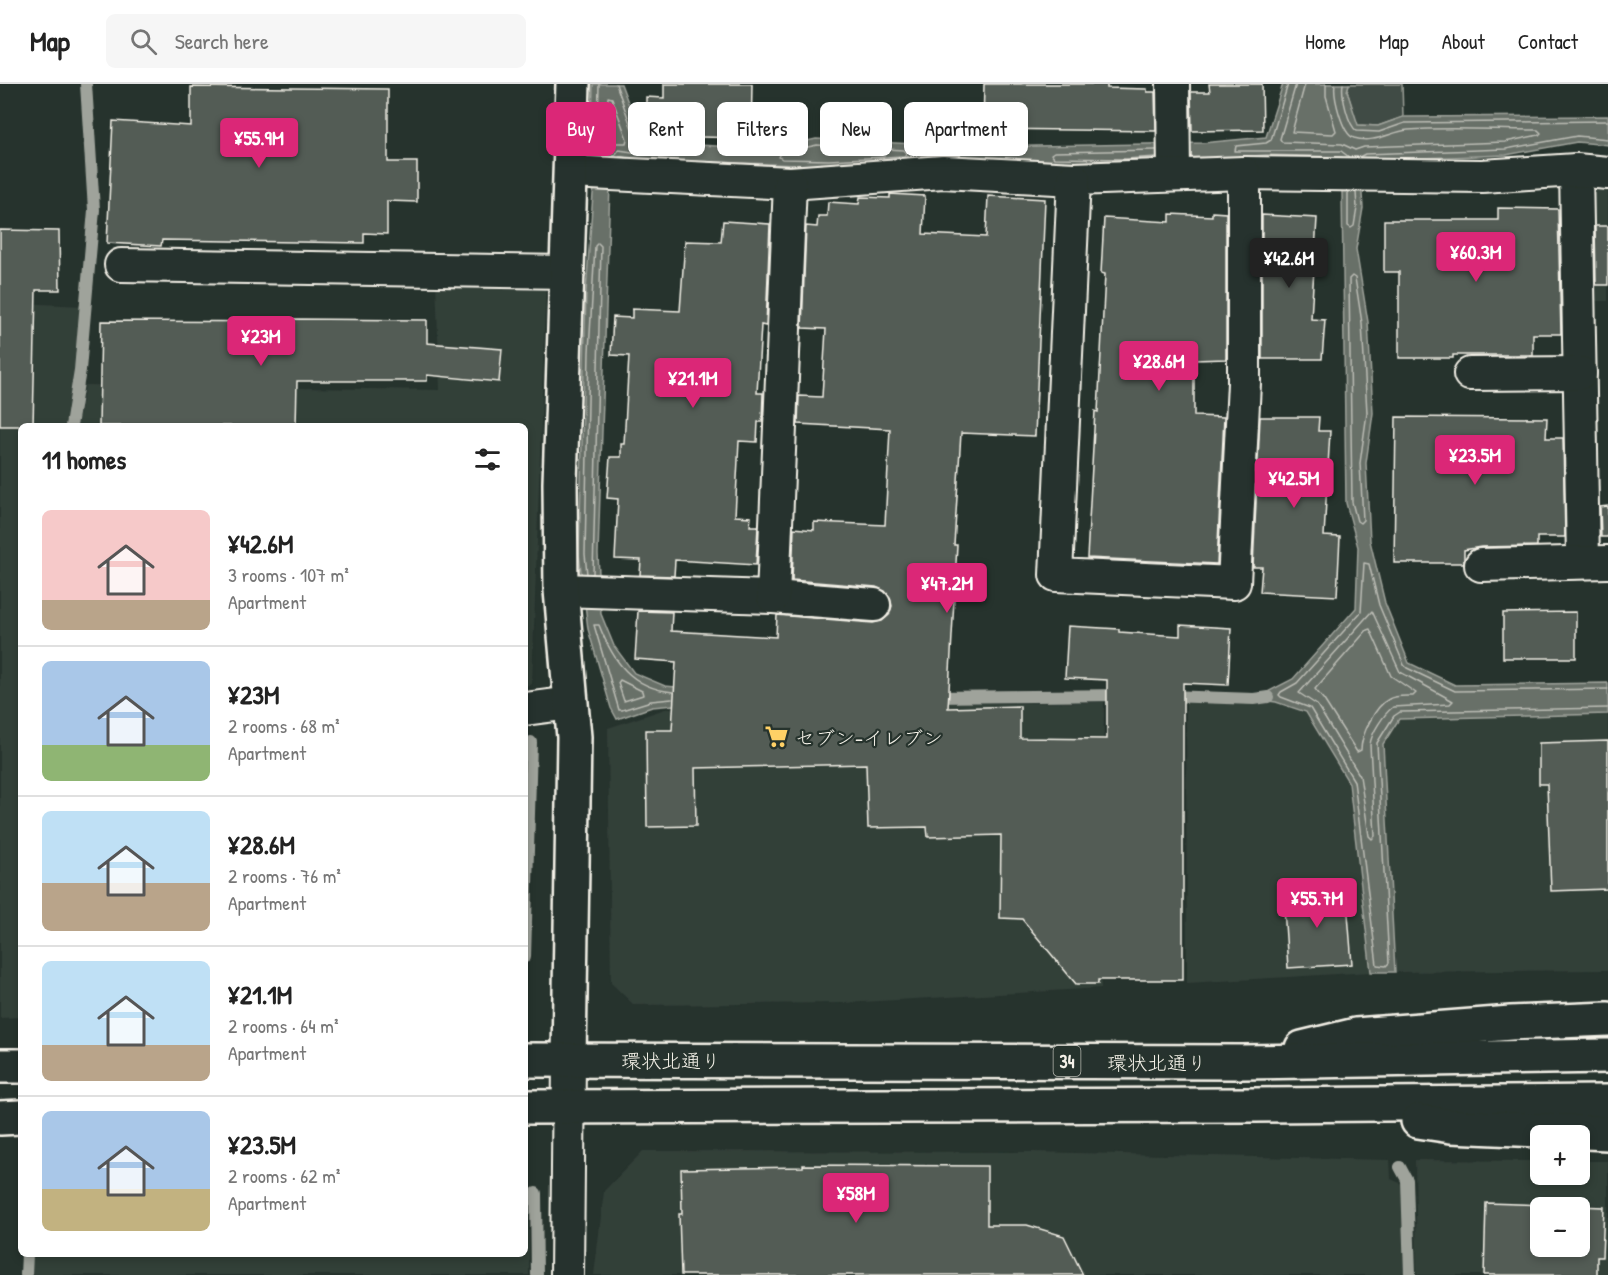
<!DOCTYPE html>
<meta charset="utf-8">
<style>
:root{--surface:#fff;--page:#f6f6f6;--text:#222;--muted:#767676;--line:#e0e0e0;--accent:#db2777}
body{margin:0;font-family:"Patrick Hand","Klee One",sans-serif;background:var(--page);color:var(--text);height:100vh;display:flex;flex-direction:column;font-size:22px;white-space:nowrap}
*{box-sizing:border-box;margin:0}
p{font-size:20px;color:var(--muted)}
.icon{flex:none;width:33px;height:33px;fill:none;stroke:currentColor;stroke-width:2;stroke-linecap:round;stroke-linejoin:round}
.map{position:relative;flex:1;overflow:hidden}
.side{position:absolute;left:18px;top:339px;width:510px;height:834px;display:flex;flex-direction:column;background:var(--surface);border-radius:9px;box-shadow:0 3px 9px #0003}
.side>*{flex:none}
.banner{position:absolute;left:546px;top:18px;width:570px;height:54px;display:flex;gap:12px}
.fabs{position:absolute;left:1530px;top:1041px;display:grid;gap:12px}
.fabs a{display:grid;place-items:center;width:60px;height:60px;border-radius:9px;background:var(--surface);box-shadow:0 3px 9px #0003;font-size:30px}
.price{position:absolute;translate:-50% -51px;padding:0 14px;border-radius:6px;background:var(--accent);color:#fff;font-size:20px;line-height:39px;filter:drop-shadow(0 2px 3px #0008)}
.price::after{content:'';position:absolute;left:50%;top:36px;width:18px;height:14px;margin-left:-9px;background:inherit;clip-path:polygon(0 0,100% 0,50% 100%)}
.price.selected{background:#222;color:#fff}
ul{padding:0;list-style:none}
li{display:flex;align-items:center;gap:18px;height:150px;padding:0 24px}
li+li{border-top:2px solid var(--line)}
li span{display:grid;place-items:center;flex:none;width:168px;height:120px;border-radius:9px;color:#555}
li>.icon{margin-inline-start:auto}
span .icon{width:72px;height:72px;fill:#fffc;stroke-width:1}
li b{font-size:26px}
h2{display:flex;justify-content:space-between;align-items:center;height:72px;padding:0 24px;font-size:26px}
.chip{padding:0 21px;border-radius:9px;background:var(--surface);box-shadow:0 3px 9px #0003;font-size:21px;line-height:54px}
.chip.selected{background:var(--accent);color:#fff}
header{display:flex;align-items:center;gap:36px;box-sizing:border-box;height:84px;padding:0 30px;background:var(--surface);border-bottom:2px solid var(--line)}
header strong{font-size:28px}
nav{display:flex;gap:33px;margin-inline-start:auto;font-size:21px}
.search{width:420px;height:54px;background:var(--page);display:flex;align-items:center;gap:15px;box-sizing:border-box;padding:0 21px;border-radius:9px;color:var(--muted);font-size:22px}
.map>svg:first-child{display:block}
.built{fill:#333f39;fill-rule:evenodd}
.green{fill:#414b45;stroke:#9a9e96;stroke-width:1.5}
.water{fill:#676f68;stroke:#9fa39b;stroke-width:1.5}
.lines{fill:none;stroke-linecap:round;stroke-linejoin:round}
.shore{stroke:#bcbdb5;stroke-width:1.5}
.stream{stroke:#9fa39b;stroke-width:12}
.building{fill:#525c55;stroke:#f4f1e8;stroke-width:1.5;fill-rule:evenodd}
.minor-casing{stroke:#f4f1e8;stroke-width:36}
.tertiary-casing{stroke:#f4f1e8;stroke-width:38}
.trunk-casing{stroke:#f4f1e8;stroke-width:38}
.minor{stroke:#26332d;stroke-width:32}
.tertiary{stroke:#26332d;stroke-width:33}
.trunk{stroke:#26332d;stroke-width:33}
.labels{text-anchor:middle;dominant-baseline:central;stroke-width:4.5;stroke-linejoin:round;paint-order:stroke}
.shield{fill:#26332d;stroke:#b6b8b0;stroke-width:1.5}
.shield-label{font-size:18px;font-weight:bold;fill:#f4f1e8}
.poi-label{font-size:20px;fill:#f4f1e8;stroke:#26332d;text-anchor:start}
.street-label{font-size:20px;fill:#f4f1e8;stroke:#26332d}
</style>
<header>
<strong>Map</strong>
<div class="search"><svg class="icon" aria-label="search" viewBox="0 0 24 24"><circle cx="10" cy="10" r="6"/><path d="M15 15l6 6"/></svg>Search here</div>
<nav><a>Home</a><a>Map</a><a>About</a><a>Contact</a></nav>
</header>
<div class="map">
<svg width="1608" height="1191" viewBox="0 0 1608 1191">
<rect width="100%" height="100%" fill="#26332d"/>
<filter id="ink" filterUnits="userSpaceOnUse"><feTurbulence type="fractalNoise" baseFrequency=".0167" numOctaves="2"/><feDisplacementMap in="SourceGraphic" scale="12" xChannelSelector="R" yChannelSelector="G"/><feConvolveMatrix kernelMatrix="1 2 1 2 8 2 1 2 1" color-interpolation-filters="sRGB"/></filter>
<g filter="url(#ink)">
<g class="built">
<path d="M 1588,102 L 1608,103 L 1608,217 L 1586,217 Z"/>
<path d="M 436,197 L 546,199 L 532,600 L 525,602 L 525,342 L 77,342 L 85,301 L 440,306 Z"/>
<path d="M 0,218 L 83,222 L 67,342 L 21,342 L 21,933 L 0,934 Z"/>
<path d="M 1186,616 L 1276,618 L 1306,628 L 1349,699 L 1371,888 L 1187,899 Z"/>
<path d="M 759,617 L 859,619 L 1104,618 L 1101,904 L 845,919 L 634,921 L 611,899 L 608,644 L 665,625 Z"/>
<path d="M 1608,630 L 1608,886 L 1395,888 L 1383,660 L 1399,634 Z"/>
<path d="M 643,1067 L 1031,1068 L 1390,1076 L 1391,1095 L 1402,1100 L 1404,1191 L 594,1191 L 604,1107 Z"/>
<path d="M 1415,1076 L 1540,1077 L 1540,1090 L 1580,1090 L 1580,1077 L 1608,1077 L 1608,1191 L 1417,1191 ZM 1540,1124 L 1580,1124 L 1580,1162 L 1540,1162 Z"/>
<path d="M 525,1105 L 529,1108 L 529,1191 L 30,1191 L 31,1170 L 525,1170 Z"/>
</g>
<path class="green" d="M 1349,0 L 1402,0 L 1403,33 L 1378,42 L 1357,41 L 1347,7 Z"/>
<path class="water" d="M 593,0 L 621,0 L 643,58 L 772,65 L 816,55 L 974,63 L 1202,59 L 1266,53 L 1283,0 L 1349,0 L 1347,7 L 1358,41 L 1378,42 L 1403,33 L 1608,32 L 1608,61 L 1577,58 L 1506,71 L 1364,76 L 1360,84 L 1363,124 L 1356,165 L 1368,238 L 1373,329 L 1366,379 L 1370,457 L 1385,519 L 1409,579 L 1455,601 L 1608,599 L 1608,630 L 1399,635 L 1383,660 L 1395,888 L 1371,888 L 1349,699 L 1306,628 L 1276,618 L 1254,615 L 1293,595 L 1356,524 L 1358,463 L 1346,419 L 1342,108 L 1345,81 L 1342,73 L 1266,71 L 1126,81 L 829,82 L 630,75 L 620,72 L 610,101 L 598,470 L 601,530 L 614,562 L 634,589 L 665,602 L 775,612 L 652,623 L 617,635 L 611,624 L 588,545 L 579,470 L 586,208 L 593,110 L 602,67 L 592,46 Z"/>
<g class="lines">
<g class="shore">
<path d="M 599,0 L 598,45 L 607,66 L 607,73"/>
<path d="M 1288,0 L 1271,56 L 1266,59 L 1236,62 L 1235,67 L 1341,67 L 1349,73"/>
<path d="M 1296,0 L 1280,55 L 1282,58 L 1342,60 L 1355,66 L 1364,63 L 1505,58 L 1539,51 L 1541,49 L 1538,46 C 1495,46 1451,43 1408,46 C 1390,48 1374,60 1354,54 C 1342,50 1333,12 1335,0"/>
<path d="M 1305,0 L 1292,48 L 1333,50 L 1336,47 L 1326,12 L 1326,0"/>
<path d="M 1343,0 C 1341,10 1348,42 1357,47 L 1379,48 L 1405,39 L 1608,37"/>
<path d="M 608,13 L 612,14 L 627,55 L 626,59 L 613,59 L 606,43 Z"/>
<path d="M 817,61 L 904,66 L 907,69 L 904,72 L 829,76 L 782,75 L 779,73 L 781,69 Z"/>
<path d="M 1156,66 L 1054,68 L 1051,70 L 1054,74 L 1126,75 L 1157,73"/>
<path d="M 613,73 L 619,66 L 639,69 L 642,66 L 637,59 L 616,0"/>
<path d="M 1359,73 L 1365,70 L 1506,65 L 1577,52 L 1608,55"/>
<path d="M 1348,108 L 1348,142 L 1351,144 L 1354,142 L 1357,124 L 1356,108"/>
<path d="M 1352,192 L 1355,194 L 1362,239 L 1367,329 L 1360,379 L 1363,436 L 1360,439 L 1357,437 L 1352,418 L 1349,195 Z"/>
<path d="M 587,490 L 585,470 L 589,268 L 595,162 L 598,159 L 601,162 L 593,490"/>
<path d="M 1372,527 L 1400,588 L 1453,617 L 1450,620 L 1393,623 C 1384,630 1371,649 1370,661 L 1375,752 L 1372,755 L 1369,752 L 1360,692 L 1317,621 L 1299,609 Z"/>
<path d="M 1370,545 L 1391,592 L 1416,609 L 1413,612 C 1405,612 1396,611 1389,615 C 1375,622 1361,651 1361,666 L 1357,668 L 1324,616 L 1315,605 L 1367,546 Z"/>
<path d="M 620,596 L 642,607 L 643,611 L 624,617 L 618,599 Z"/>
<path d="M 1608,605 L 1455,607 L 1407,584 L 1404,581 L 1379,521 L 1369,480 L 1364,479 L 1361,528 L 1297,599 L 1281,608 L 1279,611 L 1281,613 L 1310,624 L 1354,697 L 1377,881 L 1386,882 L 1389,879 L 1377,659 L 1394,632 L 1400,628 L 1608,624"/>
<path d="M 672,615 L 651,617 L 622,626 L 619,626 L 594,541 L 599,541 C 613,577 631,604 673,608"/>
</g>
<g class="stream">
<path d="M 71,342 L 80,286 L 94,126 L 86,0"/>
<path d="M 1168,612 L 1254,615 L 1268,613"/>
<path d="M 934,613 L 1124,611"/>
<path d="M 525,873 L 531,658"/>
<path d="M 1400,1083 L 1407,1096 L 1410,1191"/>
<path d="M 536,1109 L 537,1191"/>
<path d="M 26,1191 L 27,1170"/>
</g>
</g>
<g class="building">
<path d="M 664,0 L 752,0 L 751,54 L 646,52 L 646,13 L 664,14 Z"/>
<path d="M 984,0 L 1107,0 L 1107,4 L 1147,5 L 1147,8 L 1155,8 L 1156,47 L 983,45 Z"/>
<path d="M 1209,0 L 1262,0 L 1263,46 L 1192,47 L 1191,8 L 1210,8 Z"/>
<path d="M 191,3 L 388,5 L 388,78 L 417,78 L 417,118 L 387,117 L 387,150 L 364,149 L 364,159 L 162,156 L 161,162 L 107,159 L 113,37 L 191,42 Z"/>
<path d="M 890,110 L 925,112 L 923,150 L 986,153 L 988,112 L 1045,115 L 1035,352 L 961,349 L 954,461 L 957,461 L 948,624 L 1020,622 L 1020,654 L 1107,655 L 1107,596 L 1065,594 L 1068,542 L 1119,545 L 1119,548 L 1180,552 L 1180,541 L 1231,544 L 1228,601 L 1183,599 L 1183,896 L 1098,896 L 1098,900 L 1076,900 L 1022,835 L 1000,834 L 1001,751 L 928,753 L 927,743 L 868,744 L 866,680 L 695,684 L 696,742 L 647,743 L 646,646 L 672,646 L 676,578 L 635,575 L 638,527 L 672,528 L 671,547 L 776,553 L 777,531 L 873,539 L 882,537 L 889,531 L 892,522 L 890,513 L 885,507 L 876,503 L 792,496 L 794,444 L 814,446 L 814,438 L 885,441 L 890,345 L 798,340 L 799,312 L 822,313 L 826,245 L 802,244 L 806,142 L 817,143 L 818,132 L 827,132 L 828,118 L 859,120 L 860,113 L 890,114 Z"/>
<path d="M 1498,124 L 1558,125 L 1561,250 L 1533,250 L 1533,271 L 1453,271 L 1453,274 L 1399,274 L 1399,188 L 1384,188 L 1384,136 L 1498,136 Z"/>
<path d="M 1212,128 L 1226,129 L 1226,275 L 1194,276 L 1194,332 L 1224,333 L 1217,480 L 1087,474 L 1095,327 L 1098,328 L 1105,190 L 1101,189 L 1104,134 L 1170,138 L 1170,130 L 1212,132 Z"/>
<path d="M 1262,131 L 1317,134 L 1311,235 L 1325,236 L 1322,275 L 1262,275 Z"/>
<path d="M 723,137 L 770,140 L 766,242 L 761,241 L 757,309 L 763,309 L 762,338 L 758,338 L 757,358 L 739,357 L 735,432 L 751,433 L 750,442 L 758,442 L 756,481 L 675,476 L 674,492 L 640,491 L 641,476 L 615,475 L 618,415 L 607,414 L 610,373 L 621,373 L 621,360 L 624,360 L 629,272 L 611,271 L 613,233 L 632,234 L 632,225 L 680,227 L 685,157 L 721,158 Z"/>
<path d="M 1595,142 L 1608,142 L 1608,201 L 1596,201 Z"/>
<path d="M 0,146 L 59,147 L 60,206 L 36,206 L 33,342 L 0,342 Z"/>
<path d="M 292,235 L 427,236 L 427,259 L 502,265 L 499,298 L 427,291 L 427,297 L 297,297 L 296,342 L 99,342 L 101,237 L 292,238 Z"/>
<path d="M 1260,333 L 1319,333 L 1318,347 L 1330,347 L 1324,452 L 1340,453 L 1337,512 L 1260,508 L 1262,483 L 1253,483 Z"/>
<path d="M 1396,333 L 1547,334 L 1546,354 L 1563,354 L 1565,453 L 1537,453 L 1537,462 L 1481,463 L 1464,466 L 1464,479 L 1394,479 Z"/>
<path d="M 1608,422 L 1608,453 L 1601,453 L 1600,423 Z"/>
<path d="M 1576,528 L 1576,574 L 1503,574 L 1503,529 Z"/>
<path d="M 1608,657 L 1608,805 L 1551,807 L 1547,700 L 1539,700 L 1539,659 Z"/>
<path d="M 1346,805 L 1352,880 L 1288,884 L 1283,809 Z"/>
<path d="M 803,1081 L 987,1082 L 987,1141 L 1027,1141 L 1064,1152 L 1083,1191 L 681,1191 L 679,1130 L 682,1130 L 681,1085 L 803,1083 Z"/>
<path d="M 1486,1119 L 1604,1123 L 1602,1173 L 1597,1173 L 1597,1191 L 1484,1191 ZM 1540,1124 L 1580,1124 L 1580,1162 L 1540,1162 Z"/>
</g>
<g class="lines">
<defs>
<g id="minor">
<path d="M 1173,0 L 1174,90"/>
<path d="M 1576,86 L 1583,477"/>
<path d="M 571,88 L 790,99 L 943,88 L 1074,95 L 1244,89 L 1482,92 L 1576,86 L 1608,89"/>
<path d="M 1074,95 L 1056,491 L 1234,499 L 1244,299 L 1244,89"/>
<path d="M 121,181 L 568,188"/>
<path d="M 1470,290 L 1580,289"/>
<path d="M 1481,481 L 1608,478"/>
<path d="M 561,506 L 773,513 L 874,521"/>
<path d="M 773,513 L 790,99"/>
<path d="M 525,625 L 571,619"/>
<path d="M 567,1191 L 569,975"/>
</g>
<path id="tertiary" d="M 569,975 L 574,653 L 561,506 L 560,399 L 573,0"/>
<g id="trunk">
<path d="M 1302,964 L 1356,951 L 1511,939 L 1608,935"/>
<path d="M 525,976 L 1242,978 L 1608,972"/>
<path d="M 0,982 L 21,982"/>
<path d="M 525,1023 L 1255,1021 L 1608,1018"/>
<path d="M 0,1034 L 21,1033"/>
<path d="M 1418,1037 L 1451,1042 L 1608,1049"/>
</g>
</defs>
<use href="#minor" class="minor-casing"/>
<use href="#tertiary" class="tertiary-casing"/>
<use href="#trunk" class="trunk-casing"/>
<use href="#minor" class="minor"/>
<use href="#tertiary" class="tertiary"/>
<use href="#trunk" class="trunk"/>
</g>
</g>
<defs>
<symbol id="supermarket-bare" viewBox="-9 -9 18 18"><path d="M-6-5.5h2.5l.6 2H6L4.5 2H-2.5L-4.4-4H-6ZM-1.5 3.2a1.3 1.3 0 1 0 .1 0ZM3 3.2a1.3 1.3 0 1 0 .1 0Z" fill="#ffd166" stroke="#26332d" stroke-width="2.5" paint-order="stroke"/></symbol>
</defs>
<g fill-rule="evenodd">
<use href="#supermarket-bare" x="760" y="636" width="33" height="33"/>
</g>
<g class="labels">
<rect class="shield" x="1053.5" y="962" width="27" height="30" rx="4.5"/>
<g class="shield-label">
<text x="1067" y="977">34</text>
</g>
<g class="poi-label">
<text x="795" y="653">セブン-イレブン</text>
</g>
<g class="street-label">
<text x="671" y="976">環状北通り</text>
<text x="1157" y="978">環状北通り</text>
</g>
</g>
</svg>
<div class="fabs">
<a>+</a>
<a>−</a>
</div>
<b class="price" style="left:259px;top:85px">¥55.9M</b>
<b class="price" style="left:1476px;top:199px">¥60.3M</b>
<b class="price selected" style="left:1289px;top:205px">¥42.6M</b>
<b class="price" style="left:261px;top:283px">¥23M</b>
<b class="price" style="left:1159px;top:308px">¥28.6M</b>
<b class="price" style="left:693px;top:325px">¥21.1M</b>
<b class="price" style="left:1475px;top:402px">¥23.5M</b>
<b class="price" style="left:1294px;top:425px">¥42.5M</b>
<b class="price" style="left:947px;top:530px">¥47.2M</b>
<b class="price" style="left:1317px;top:845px">¥55.7M</b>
<b class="price" style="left:856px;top:1140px">¥58M</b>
<div class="banner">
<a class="chip selected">Buy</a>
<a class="chip">Rent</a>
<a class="chip">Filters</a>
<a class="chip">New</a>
<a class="chip">Apartment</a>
</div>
<section class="side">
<h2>11 homes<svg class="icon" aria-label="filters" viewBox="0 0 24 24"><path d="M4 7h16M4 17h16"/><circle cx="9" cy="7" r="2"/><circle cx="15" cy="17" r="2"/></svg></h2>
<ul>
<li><span style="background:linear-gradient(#f6c9c9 75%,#b9a48a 0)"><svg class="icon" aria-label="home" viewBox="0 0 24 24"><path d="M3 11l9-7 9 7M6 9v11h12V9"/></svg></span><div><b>¥42.6M</b><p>3 rooms · 107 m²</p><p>Apartment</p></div></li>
<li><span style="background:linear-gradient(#a9c7e8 70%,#8fb573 0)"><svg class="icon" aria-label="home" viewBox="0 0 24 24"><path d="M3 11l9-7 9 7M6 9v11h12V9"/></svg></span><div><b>¥23M</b><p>2 rooms · 68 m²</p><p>Apartment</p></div></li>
<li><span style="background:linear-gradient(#bfe0f5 60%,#b9a48a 0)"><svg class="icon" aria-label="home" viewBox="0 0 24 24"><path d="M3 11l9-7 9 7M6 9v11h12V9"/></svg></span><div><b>¥28.6M</b><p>2 rooms · 76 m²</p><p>Apartment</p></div></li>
<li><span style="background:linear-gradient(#bfe0f5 70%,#b9a48a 0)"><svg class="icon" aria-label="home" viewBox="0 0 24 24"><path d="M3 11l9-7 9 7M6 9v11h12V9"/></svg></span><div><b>¥21.1M</b><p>2 rooms · 64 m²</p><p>Apartment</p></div></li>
<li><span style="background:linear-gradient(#a9c7e8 65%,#c2b280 0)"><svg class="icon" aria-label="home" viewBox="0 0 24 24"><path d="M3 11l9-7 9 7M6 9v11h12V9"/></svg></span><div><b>¥23.5M</b><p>2 rooms · 62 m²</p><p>Apartment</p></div></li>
</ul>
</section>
</div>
